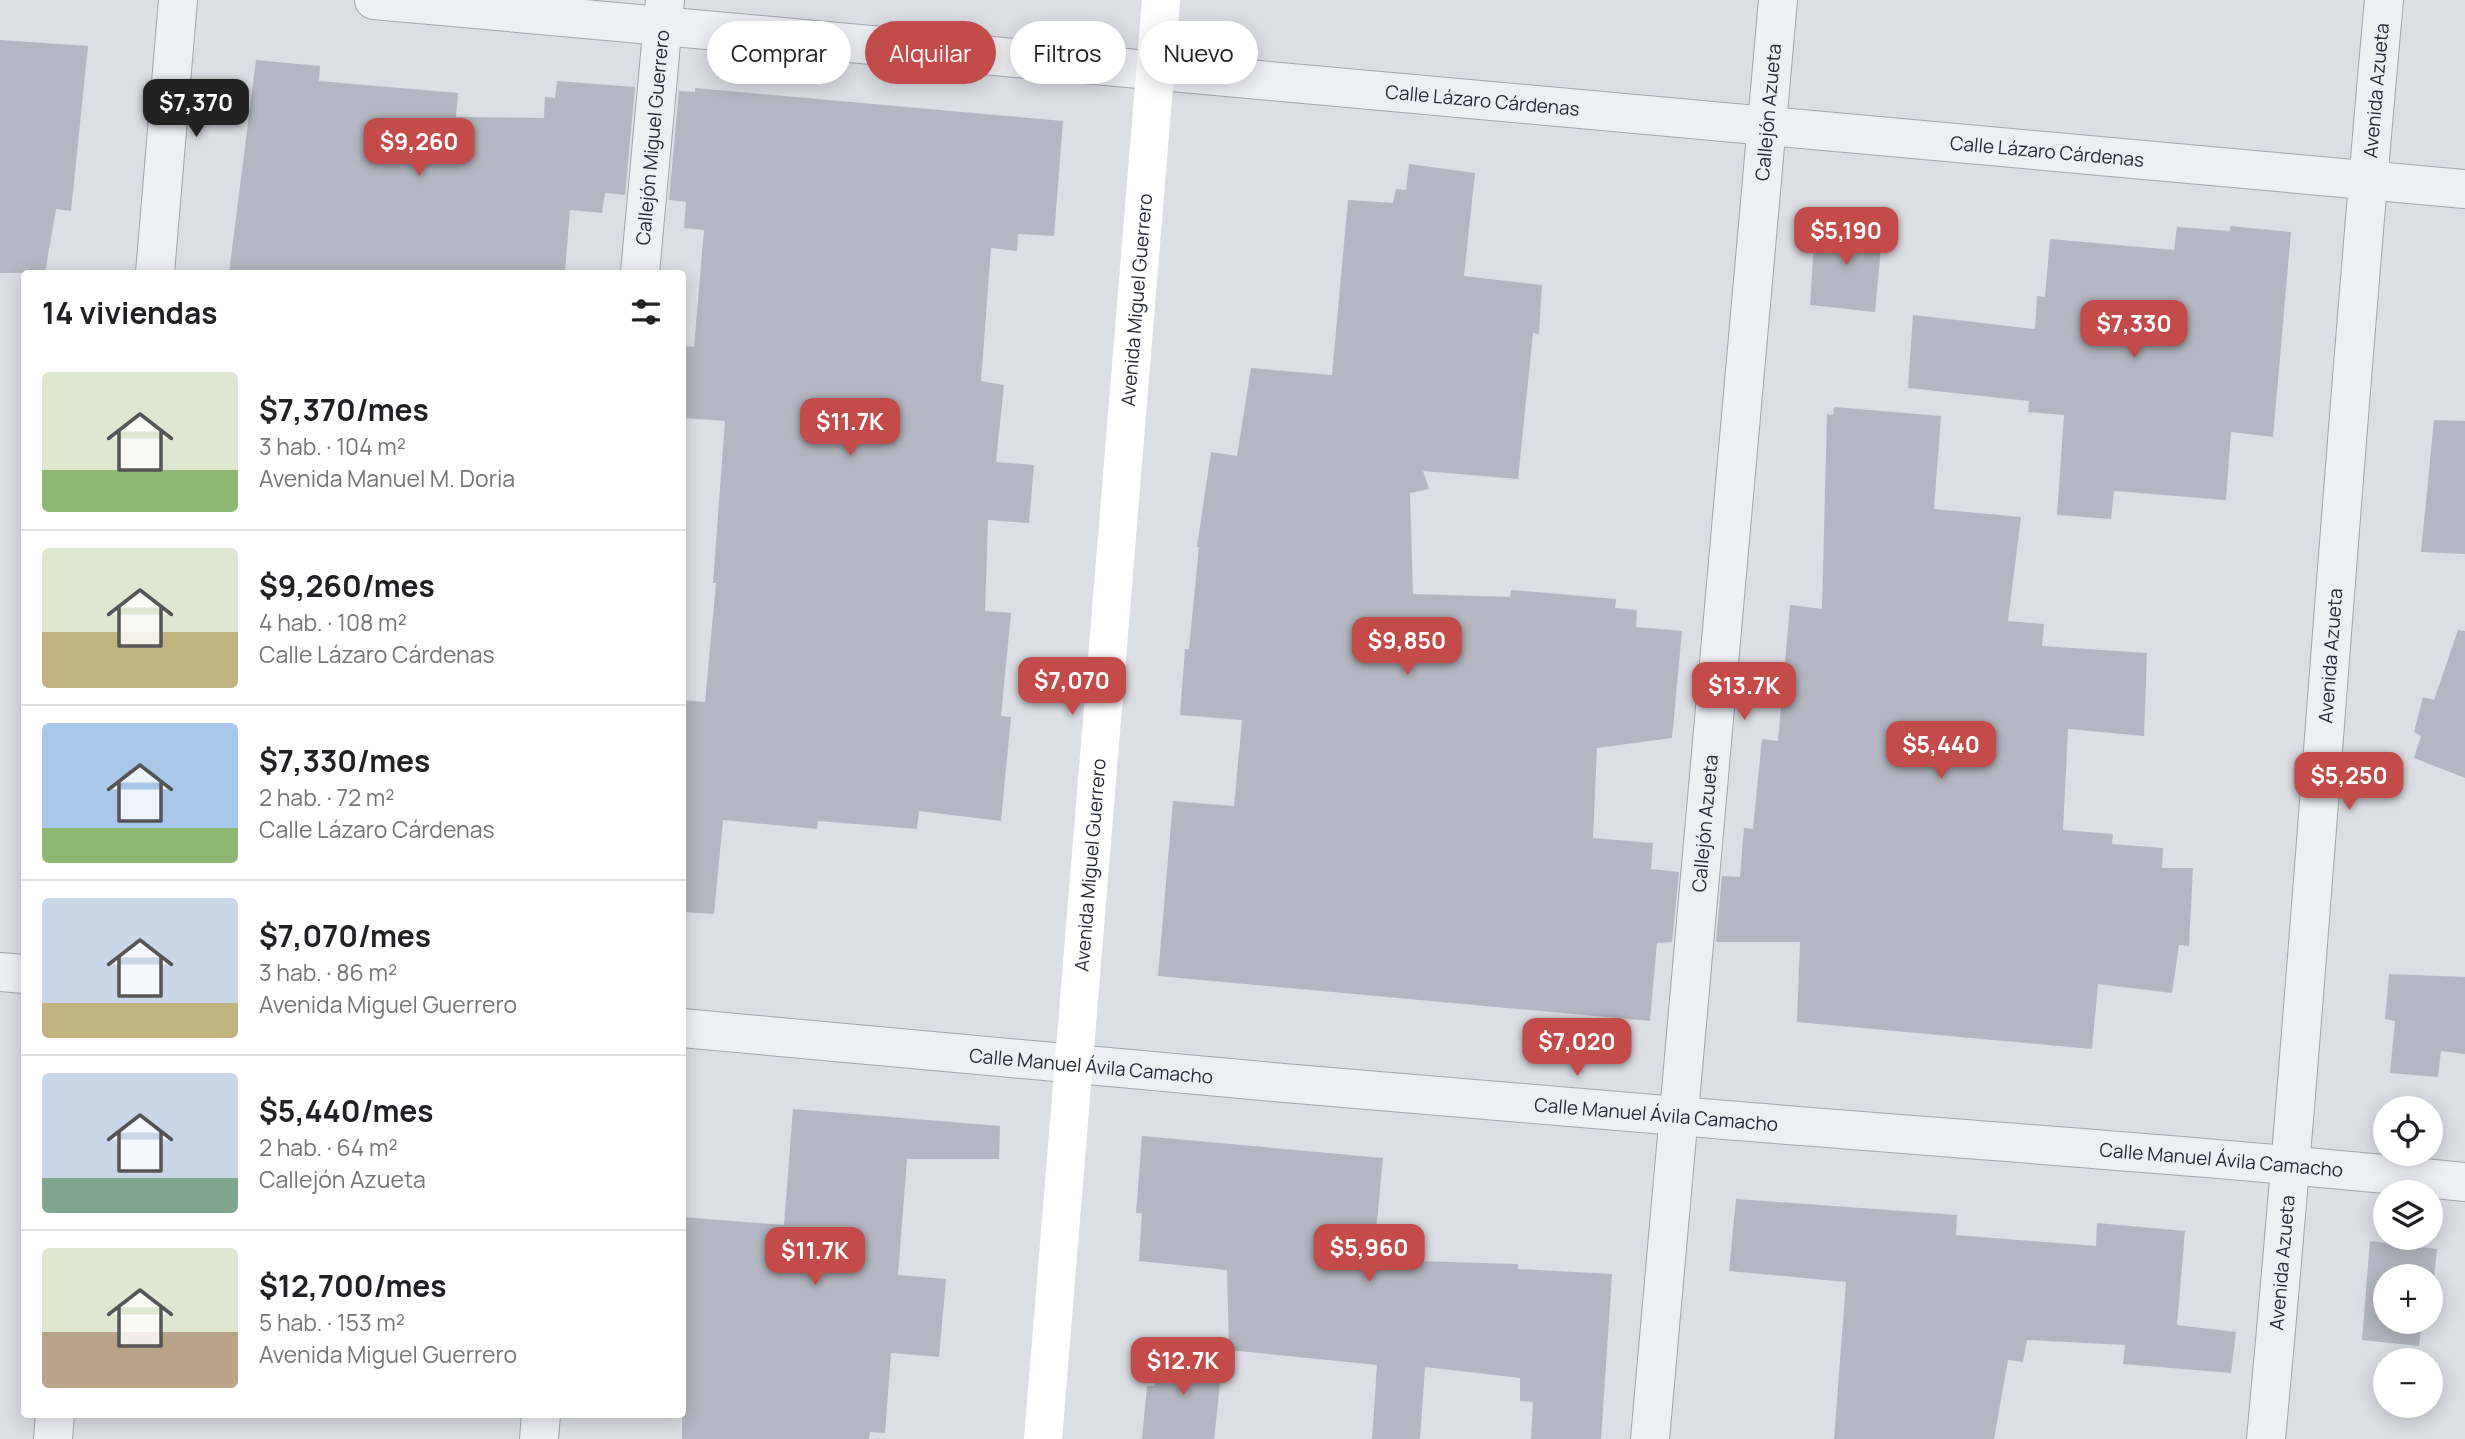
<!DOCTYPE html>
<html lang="es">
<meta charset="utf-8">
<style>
:root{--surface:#fff;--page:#f2f2f2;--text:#202124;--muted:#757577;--line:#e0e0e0;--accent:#c34b49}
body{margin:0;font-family:Manrope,sans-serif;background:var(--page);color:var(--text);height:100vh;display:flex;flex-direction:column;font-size:26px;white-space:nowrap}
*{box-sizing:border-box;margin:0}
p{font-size:23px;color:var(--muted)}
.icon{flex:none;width:38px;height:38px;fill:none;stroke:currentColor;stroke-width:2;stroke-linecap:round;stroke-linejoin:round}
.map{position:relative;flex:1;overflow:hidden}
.drawer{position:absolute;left:21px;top:270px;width:665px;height:1148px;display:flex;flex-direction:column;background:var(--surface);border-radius:7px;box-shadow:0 4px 18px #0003}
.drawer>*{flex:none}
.guide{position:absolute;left:707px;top:21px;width:665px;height:63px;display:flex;gap:14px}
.buttons{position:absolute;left:2373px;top:1096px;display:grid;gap:14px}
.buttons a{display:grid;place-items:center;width:70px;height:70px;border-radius:50%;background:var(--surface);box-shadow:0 4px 18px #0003;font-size:35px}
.price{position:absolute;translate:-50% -60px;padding:0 16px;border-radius:14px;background:var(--accent);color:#fff;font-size:23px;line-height:46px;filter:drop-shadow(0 2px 4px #0008)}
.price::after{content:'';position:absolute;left:50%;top:42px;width:21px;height:16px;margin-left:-10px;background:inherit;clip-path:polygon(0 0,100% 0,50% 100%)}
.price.on{background:#222;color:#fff}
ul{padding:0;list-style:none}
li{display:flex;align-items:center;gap:21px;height:175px;padding:0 21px}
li+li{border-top:2px solid var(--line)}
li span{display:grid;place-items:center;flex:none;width:196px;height:140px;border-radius:7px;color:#555}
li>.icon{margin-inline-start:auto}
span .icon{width:84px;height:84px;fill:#fffc;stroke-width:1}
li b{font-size:30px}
h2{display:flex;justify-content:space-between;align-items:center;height:84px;padding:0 21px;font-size:30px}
.pill{padding:0 24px;border-radius:32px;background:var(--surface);box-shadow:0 4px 18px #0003;font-size:24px;line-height:63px}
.pill.on{background:var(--accent);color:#fff}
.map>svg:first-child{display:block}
.building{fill:#b4b7c1}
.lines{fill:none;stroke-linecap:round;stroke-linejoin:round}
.street-casing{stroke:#a2a5ae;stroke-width:40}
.street{stroke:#eeeff4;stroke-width:38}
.secondary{stroke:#fff;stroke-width:38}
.labels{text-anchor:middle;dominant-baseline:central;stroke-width:6;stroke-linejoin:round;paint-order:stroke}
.street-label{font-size:19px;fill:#272b3a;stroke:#ebedf3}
</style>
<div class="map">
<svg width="2465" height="1439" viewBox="0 0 2465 1439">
<rect width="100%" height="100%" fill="#dcdee5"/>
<g class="building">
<path d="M 0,40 L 88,46 L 71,211 L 56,209 L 45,273 L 0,273 Z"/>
<path d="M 256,60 L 320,66 L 319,81 L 458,93 L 456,117 L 544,118 L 545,97 L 555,98 L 557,81 L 635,87 L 625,195 L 605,193 L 602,213 L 570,210 L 565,273 L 229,273 Z"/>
<path d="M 695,88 L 1063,121 L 1054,236 L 1018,234 L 1017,251 L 991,248 L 981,381 L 1004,385 L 996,462 L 1034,465 L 1029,523 L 988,520 L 985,611 L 1011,613 L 1001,716 L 1011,717 L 1001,821 L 919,811 L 917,829 L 818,821 L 817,829 L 723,820 L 714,914 L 682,912 L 682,700 L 705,702 L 716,583 L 713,583 L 725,421 L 682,418 L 682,346 L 694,347 L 704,230 L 684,228 L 686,202 L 669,200 L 679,91 L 695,92 Z"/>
<path d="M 1409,164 L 1475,173 L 1464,276 L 1542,285 L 1539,334 L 1533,333 L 1518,479 L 1423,471 L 1429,489 L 1410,493 L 1413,594 L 1510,597 L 1511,590 L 1616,599 L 1615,608 L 1637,610 L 1636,627 L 1682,631 L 1672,738 L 1597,748 L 1593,838 L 1653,843 L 1651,869 L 1679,872 L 1672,942 L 1657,943 L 1650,1021 L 1158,976 L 1173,801 L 1234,806 L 1242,720 L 1180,715 L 1185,649 L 1189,649 L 1199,547 L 1197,547 L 1211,452 L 1237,456 L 1251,368 L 1332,375 L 1348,200 L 1393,203 L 1396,189 L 1406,190 Z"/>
<path d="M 1815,226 L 1883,227 L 1875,312 L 1810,305 Z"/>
<path d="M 2230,226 L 2291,232 L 2273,437 L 2231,432 L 2226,500 L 2114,491 L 2111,519 L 2057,515 L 2064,415 L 2028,412 L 2029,401 L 1908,388 L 1913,315 L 2035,329 L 2037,296 L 2045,297 L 2050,239 L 2174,250 L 2177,227 L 2230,231 Z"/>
<path d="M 1834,407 L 1941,416 L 1934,509 L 2021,517 L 2008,621 L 2044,624 L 2042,646 L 2147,653 L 2144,736 L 2068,729 L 2063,830 L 2113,834 L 2112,844 L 2163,848 L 2162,868 L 2193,868 L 2189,946 L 2179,945 L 2172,993 L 2098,984 L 2092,1049 L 1797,1022 L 1800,942 L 1716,942 L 1722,876 L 1740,877 L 1744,828 L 1753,829 L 1762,739 L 1778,741 L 1790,605 L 1822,609 L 1827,414 L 1833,415 Z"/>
<path d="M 2434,420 L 2465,421 L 2465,554 L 2421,552 Z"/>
<path d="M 2458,630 L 2465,631 L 2465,778 L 2414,758 L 2421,736 L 2414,732 L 2423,697 L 2434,700 Z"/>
<path d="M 2389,974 L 2465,977 L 2465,1054 L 2441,1051 L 2438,1077 L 2390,1073 L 2395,1021 L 2385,1019 Z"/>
<path d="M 793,1109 L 1000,1126 L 999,1159 L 907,1159 L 898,1275 L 946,1279 L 939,1357 L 891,1353 L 885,1433 L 870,1432 L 869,1439 L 682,1439 L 682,1217 L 784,1225 Z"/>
<path d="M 1142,1136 L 1383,1158 L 1374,1254 L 1417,1257 L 1417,1261 L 1518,1264 L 1518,1269 L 1612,1274 L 1601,1439 L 1531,1439 L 1533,1402 L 1520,1401 L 1520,1378 L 1425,1367 L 1420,1439 L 1372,1439 L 1377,1365 L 1229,1350 L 1227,1270 L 1139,1261 L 1142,1213 L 1136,1213 Z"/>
<path d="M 1736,1199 L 1957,1215 L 1956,1235 L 2096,1246 L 2097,1223 L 2185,1231 L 2177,1325 L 2236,1332 L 2231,1373 L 2123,1364 L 2125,1345 L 2027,1340 L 2023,1362 L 2008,1360 L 1994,1439 L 1834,1439 L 1846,1282 L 1729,1271 Z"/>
<path d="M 2370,1241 L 2437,1249 L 2432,1297 L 2431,1276 L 2385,1276 L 2385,1321 L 2422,1321 L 2419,1346 L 2362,1340 Z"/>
<path d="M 1158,1350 L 1223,1357 L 1214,1439 L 1142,1439 L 1147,1386 L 1155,1386 Z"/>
</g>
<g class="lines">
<defs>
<g id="street">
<path id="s1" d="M 374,0 L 2465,189"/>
<path d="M 155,273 L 178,0"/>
<path id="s2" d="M 640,273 L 665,0"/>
<path d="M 0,972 L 24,974"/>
<path id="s3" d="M 682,1028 C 1014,1060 1345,1089 1677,1116 C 1939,1138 2203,1155 2465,1182"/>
<path d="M 53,1439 L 55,1414"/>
<path d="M 539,1439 L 541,1414"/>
<path id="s4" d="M 1650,1439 L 1778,0"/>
<path id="s5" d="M 2266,1439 C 2311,960 2340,479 2384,0"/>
</g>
</defs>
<use href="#street" class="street-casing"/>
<use href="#street" class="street"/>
<path class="secondary" id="s6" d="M 1043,1439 L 1161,0"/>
</g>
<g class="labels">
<g class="street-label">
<text stroke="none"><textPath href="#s5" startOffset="1353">Avenida Azueta</textPath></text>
<text stroke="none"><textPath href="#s1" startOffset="1113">Calle Lázaro Cárdenas</textPath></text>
<text stroke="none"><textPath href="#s4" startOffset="1332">Callejón Azueta</textPath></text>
<text stroke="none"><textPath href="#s2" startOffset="136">Callejón Miguel Guerrero</textPath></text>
<text stroke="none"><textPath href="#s1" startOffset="1680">Calle Lázaro Cárdenas</textPath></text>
<text stroke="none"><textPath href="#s6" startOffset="1143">Avenida Miguel Guerrero</textPath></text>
<text stroke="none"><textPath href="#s5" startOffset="786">Avenida Azueta</textPath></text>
<text stroke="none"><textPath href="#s4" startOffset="618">Callejón Azueta</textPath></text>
<text stroke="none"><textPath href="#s6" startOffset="576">Avenida Miguel Guerrero</textPath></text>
<text stroke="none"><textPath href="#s3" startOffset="411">Calle Manuel Ávila Camacho</textPath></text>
<text stroke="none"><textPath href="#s3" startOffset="978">Calle Manuel Ávila Camacho</textPath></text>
<text stroke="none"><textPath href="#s3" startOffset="1545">Calle Manuel Ávila Camacho</textPath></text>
<text stroke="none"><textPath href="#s5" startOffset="177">Avenida Azueta</textPath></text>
</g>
</g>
</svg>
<div class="buttons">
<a><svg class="icon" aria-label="locate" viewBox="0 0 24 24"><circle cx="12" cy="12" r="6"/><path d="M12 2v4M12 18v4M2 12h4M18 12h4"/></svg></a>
<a><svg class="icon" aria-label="layers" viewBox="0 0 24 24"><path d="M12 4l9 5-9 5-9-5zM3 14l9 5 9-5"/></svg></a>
<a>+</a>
<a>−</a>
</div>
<b class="price on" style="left:196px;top:139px">$7,370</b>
<b class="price" style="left:419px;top:178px">$9,260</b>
<b class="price" style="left:1846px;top:267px">$5,190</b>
<b class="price" style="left:2134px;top:360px">$7,330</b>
<b class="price" style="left:850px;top:458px">$11.7K</b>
<b class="price" style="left:1407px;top:677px">$9,850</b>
<b class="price" style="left:1072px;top:717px">$7,070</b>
<b class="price" style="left:1744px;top:722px">$13.7K</b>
<b class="price" style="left:1941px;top:781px">$5,440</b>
<b class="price" style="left:2349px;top:812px">$5,250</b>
<b class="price" style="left:1577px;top:1078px">$7,020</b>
<b class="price" style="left:1369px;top:1284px">$5,960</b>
<b class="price" style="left:815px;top:1287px">$11.7K</b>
<b class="price" style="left:1183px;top:1397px">$12.7K</b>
<div class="guide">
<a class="pill">Comprar</a>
<a class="pill on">Alquilar</a>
<a class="pill">Filtros</a>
<a class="pill">Nuevo</a>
</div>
<section class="drawer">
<h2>14 viviendas<svg class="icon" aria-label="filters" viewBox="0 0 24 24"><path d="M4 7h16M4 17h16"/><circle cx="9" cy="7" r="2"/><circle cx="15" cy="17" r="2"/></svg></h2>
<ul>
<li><span style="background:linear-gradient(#dfe7d0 70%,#8fb573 0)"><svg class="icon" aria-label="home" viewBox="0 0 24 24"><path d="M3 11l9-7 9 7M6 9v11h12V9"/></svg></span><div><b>$7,370/mes</b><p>3 hab. · 104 m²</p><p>Avenida Manuel M. Doria</p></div></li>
<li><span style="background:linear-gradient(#dfe7d0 60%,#c2b280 0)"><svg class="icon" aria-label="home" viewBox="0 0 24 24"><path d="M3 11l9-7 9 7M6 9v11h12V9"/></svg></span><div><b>$9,260/mes</b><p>4 hab. · 108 m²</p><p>Calle Lázaro Cárdenas</p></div></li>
<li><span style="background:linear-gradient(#a9c7e8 75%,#8fb573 0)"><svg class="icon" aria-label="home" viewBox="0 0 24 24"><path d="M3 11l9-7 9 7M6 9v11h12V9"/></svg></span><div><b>$7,330/mes</b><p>2 hab. · 72 m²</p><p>Calle Lázaro Cárdenas</p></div></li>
<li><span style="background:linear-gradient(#c9d6e8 75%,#c2b280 0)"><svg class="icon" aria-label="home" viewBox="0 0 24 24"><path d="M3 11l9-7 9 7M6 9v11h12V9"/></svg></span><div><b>$7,070/mes</b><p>3 hab. · 86 m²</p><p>Avenida Miguel Guerrero</p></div></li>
<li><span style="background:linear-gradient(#c9d6e8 75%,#7fa58c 0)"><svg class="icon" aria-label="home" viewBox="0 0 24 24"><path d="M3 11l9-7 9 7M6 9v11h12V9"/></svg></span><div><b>$5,440/mes</b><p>2 hab. · 64 m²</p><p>Callejón Azueta</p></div></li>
<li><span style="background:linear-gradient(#dfe7d0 60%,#b9a48a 0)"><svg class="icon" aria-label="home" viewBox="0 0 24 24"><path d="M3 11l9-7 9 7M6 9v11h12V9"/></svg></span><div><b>$12,700/mes</b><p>5 hab. · 153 m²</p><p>Avenida Miguel Guerrero</p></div></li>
</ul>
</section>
</div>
